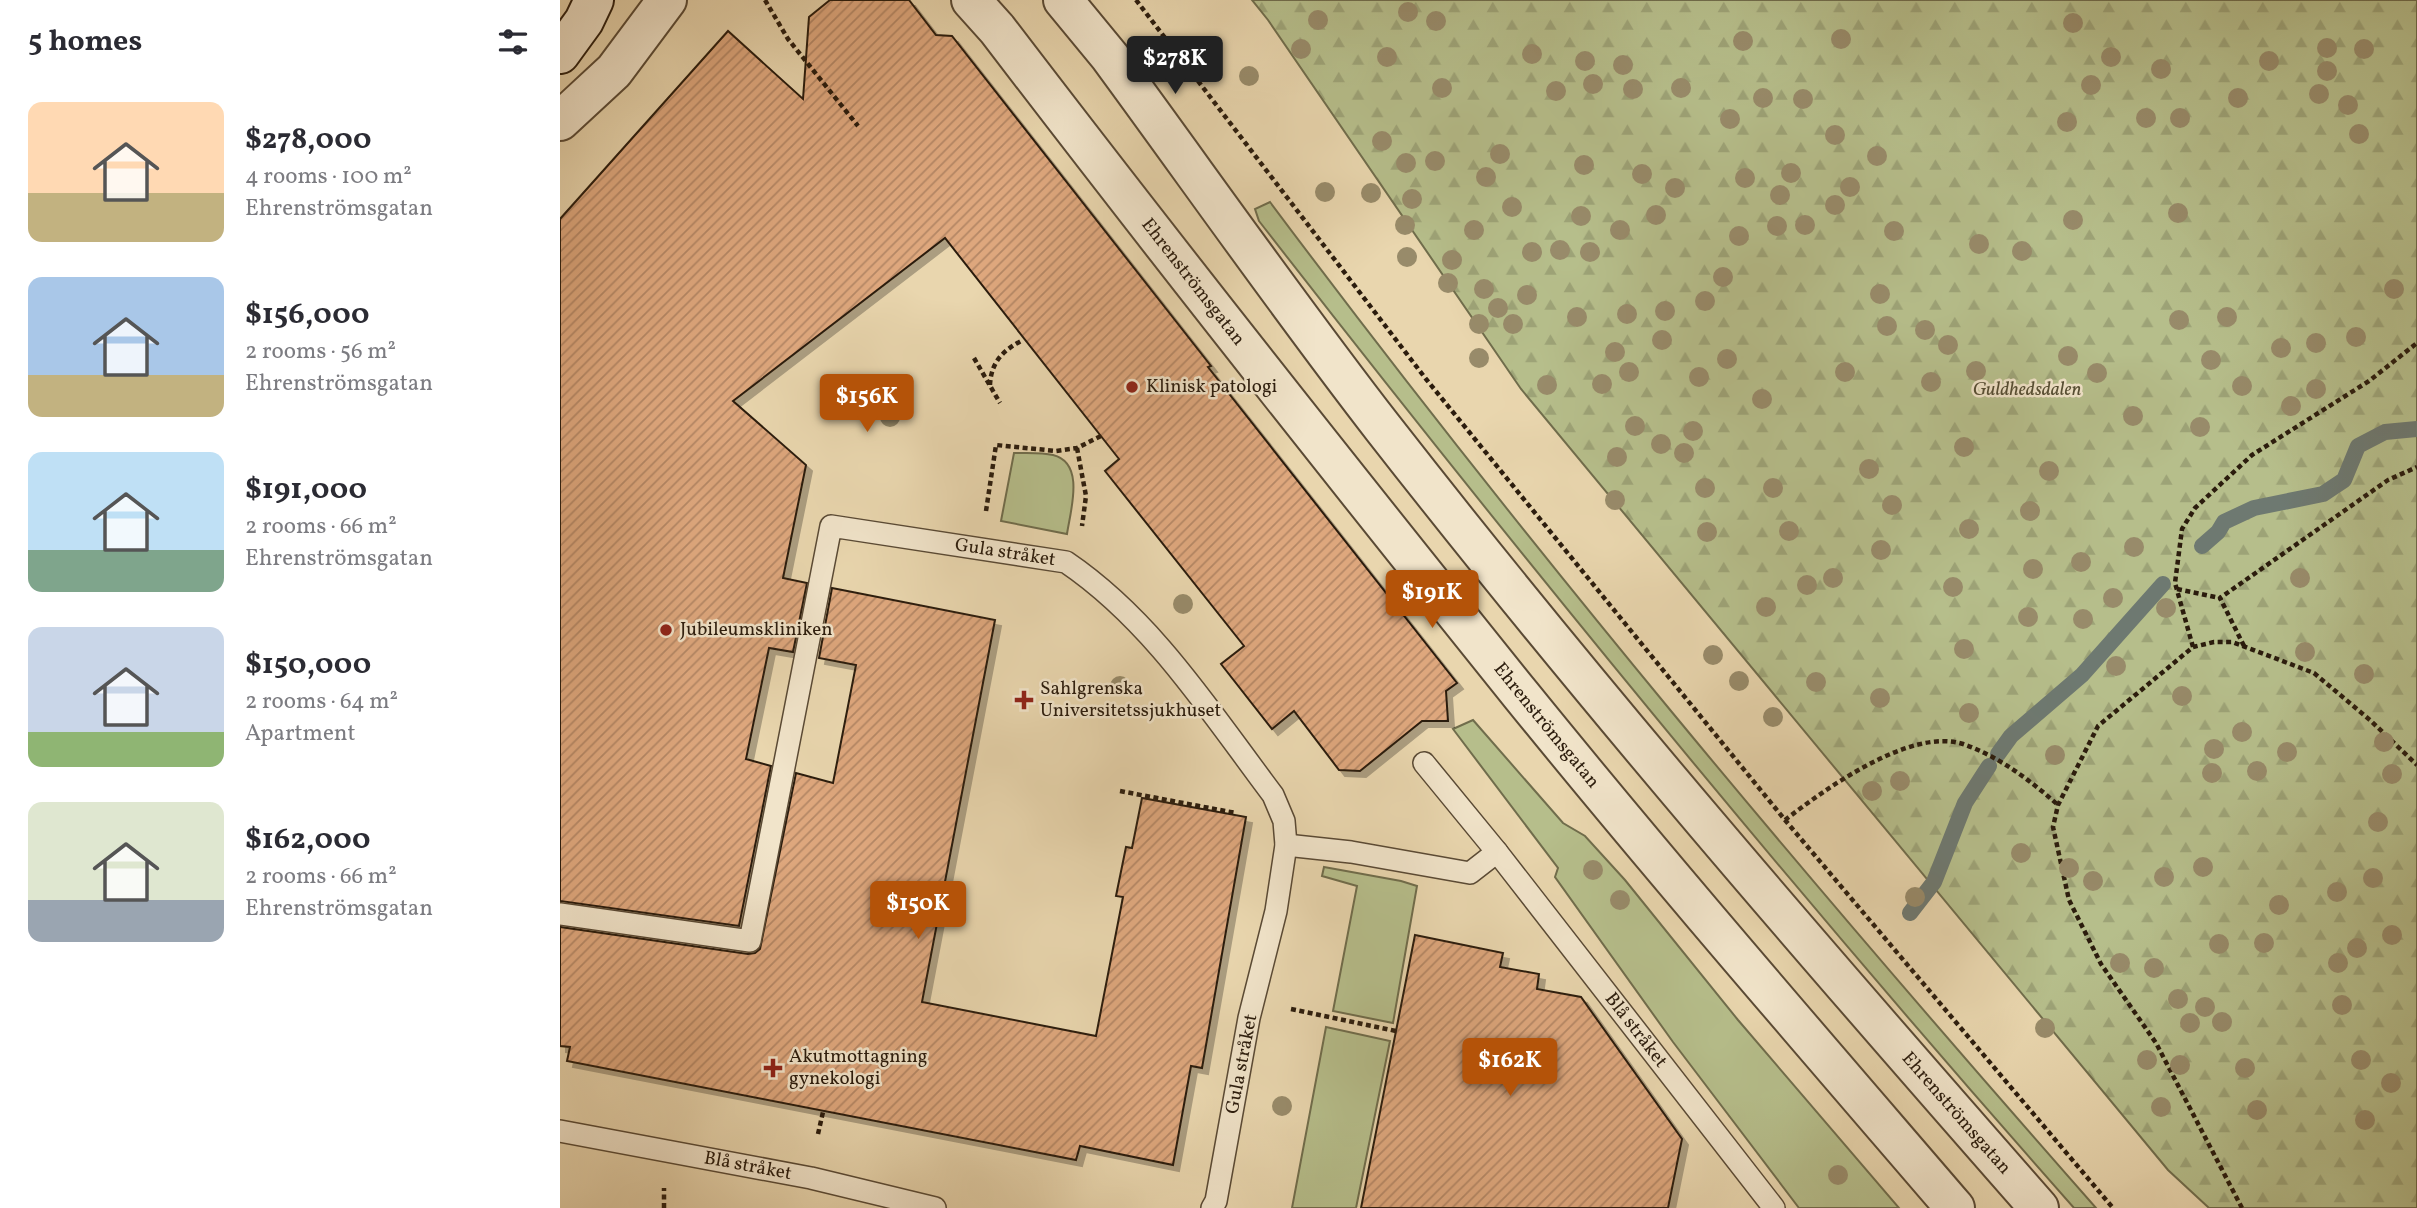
<!DOCTYPE html>
<meta charset="utf-8">
<style>
:root{--surface:#fff;--page:#f7f7f7;--text:#2b2b33;--muted:#7c7c81;--accent:#b45309}
body{margin:0;font-family:Vollkorn,serif;background:var(--page);color:var(--text);height:100vh;display:flex;flex-direction:column;font-size:26px;white-space:nowrap}
*{box-sizing:border-box;margin:0}
p{font-size:23px;color:var(--muted)}
.icon{flex:none;width:38px;height:38px;fill:none;stroke:currentColor;stroke-width:2;stroke-linecap:round;stroke-linejoin:round}
.map{position:relative;flex:1;overflow:hidden}
.sheet{display:flex;flex-direction:column;background:var(--surface);width:560px}
.sheet>*{flex:none}
.price{position:absolute;translate:-50% -60px;padding:0 16px;border-radius:7px;background:var(--accent);color:#fff;font-size:23px;line-height:46px;filter:drop-shadow(0 2px 4px #0008)}
.price::after{content:'';position:absolute;left:50%;top:42px;width:21px;height:16px;margin-left:-10px;background:inherit;clip-path:polygon(0 0,100% 0,50% 100%)}
.price.current{background:#222;color:#fff}
ul{padding:0;list-style:none}
li{display:flex;align-items:center;gap:21px;height:175px;padding:0 28px}
li span{display:grid;place-items:center;flex:none;width:196px;height:140px;border-radius:14px;color:#555}
li>.icon{margin-inline-start:auto}
span .icon{width:84px;height:84px;fill:#fffc;stroke-width:1}
li b{font-size:30px}
h2{display:flex;justify-content:space-between;align-items:center;height:84px;padding:0 28px;font-size:30px}
main{display:flex;flex:1;min-height:0}
.map>svg:first-child{display:block}
.grass{fill:#b6be8b;stroke:#706d4c;stroke-width:2}
.forest{fill:url(#forest-firs);stroke:#706d4c;stroke-width:2}
.lines{fill:none;stroke-linecap:round;stroke-linejoin:round}
.stream{stroke:#6e7971;stroke-width:16}
.building{fill:url(#building-hatch);stroke:#2b1c0d;stroke-width:2;filter:url(#shadow)}
.service-casing{stroke:#5a4a35;stroke-width:24}
.tertiary-casing{stroke:#5a4a35;stroke-width:42}
.secondary-casing{stroke:#2b1c0d;stroke-width:42}
.path{stroke:#2b1c0d;stroke-width:4.5;stroke-dasharray:5 3.5;stroke-linecap:butt}
.service{stroke:#f1e4ca;stroke-width:21}
.tertiary{stroke:#f1e4ca;stroke-width:38}
.secondary{stroke:#f1e4ca;stroke-width:38}
.tree{fill:#988b6a}
.poi-dot{fill:#8f2418;stroke:#f1e4ca;stroke-width:2.5}
.labels{text-anchor:middle;dominant-baseline:central;stroke-width:5;stroke-linejoin:round;paint-order:stroke}
.street-label{font-size:19px;fill:#2b1c0d;stroke:#f1e4ca}
.poi-label{font-size:19px;fill:#2b1c0d;stroke:#f1e4ca;text-anchor:start}
.park-label{font-size:19px;font-style:italic;fill:#554d33;stroke:#f1e4ca}
</style>
<main>
<section class="sheet">
<h2>5 homes<svg class="icon" aria-label="filters" viewBox="0 0 24 24"><path d="M4 7h16M4 17h16"/><circle cx="9" cy="7" r="2"/><circle cx="15" cy="17" r="2"/></svg></h2>
<ul>
<li><span style="background:linear-gradient(#ffd9b3 65%,#c2b280 0)"><svg class="icon" aria-label="home" viewBox="0 0 24 24"><path d="M3 11l9-7 9 7M6 9v11h12V9"/></svg></span><div><b>$278,000</b><p>4 rooms · 100 m²</p><p>Ehrenströmsgatan</p></div></li>
<li><span style="background:linear-gradient(#a9c7e8 70%,#c2b280 0)"><svg class="icon" aria-label="home" viewBox="0 0 24 24"><path d="M3 11l9-7 9 7M6 9v11h12V9"/></svg></span><div><b>$156,000</b><p>2 rooms · 56 m²</p><p>Ehrenströmsgatan</p></div></li>
<li><span style="background:linear-gradient(#bfe0f5 70%,#7fa58c 0)"><svg class="icon" aria-label="home" viewBox="0 0 24 24"><path d="M3 11l9-7 9 7M6 9v11h12V9"/></svg></span><div><b>$191,000</b><p>2 rooms · 66 m²</p><p>Ehrenströmsgatan</p></div></li>
<li><span style="background:linear-gradient(#c9d6e8 75%,#8fb573 0)"><svg class="icon" aria-label="home" viewBox="0 0 24 24"><path d="M3 11l9-7 9 7M6 9v11h12V9"/></svg></span><div><b>$150,000</b><p>2 rooms · 64 m²</p><p>Apartment</p></div></li>
<li><span style="background:linear-gradient(#dfe7d0 70%,#9aa5b1 0)"><svg class="icon" aria-label="home" viewBox="0 0 24 24"><path d="M3 11l9-7 9 7M6 9v11h12V9"/></svg></span><div><b>$162,000</b><p>2 rooms · 66 m²</p><p>Ehrenströmsgatan</p></div></li>
</ul>
</section>
<div class="map">
<svg width="1857" height="1208" viewBox="0 0 1857 1208">
<defs>
<pattern id="forest-firs" width="22" height="20" patternUnits="userSpaceOnUse" patternTransform="scale(1.75)"><rect width="22" height="20" fill="#b6be8b"/><path d="M5 1l3.5 6h-7zM16 11l3.5 6h-7z" fill="#9da377"/></pattern>
<pattern id="building-hatch" width="6" height="6" patternUnits="userSpaceOnUse" patternTransform="scale(1.75)"><rect width="6" height="6" fill="#dea77d"/><path d="M-1 1l2-2M0 6l6-6M5 7l2-2" fill="none" stroke="#b48765"/></pattern>
<filter id="shadow"><feDropShadow dx="6" dy="6" stdDeviation="0" flood-color="#0004"/></filter>
</defs>
<rect width="100%" height="100%" fill="#e9d6ae"/>
<filter id="stains"><feTurbulence type="fractalNoise" baseFrequency=".00286" numOctaves="4"/><feColorMatrix values="0 0 0 0 .2 0 0 0 0 .09 0 0 0 0 .02 0 0 0 .5 -.17"/></filter>
<radialGradient id="worn" r=".72"><stop offset=".6" stop-color="#630" stop-opacity="0"/><stop offset="1" stop-color="#630" stop-opacity=".3"/></radialGradient>
<g class="grass">
<path d="M 710,202 C 970,550 1249,882 1536,1208 L 1514,1208 C 1231,888 961,558 699,221 L 695,209 Z"/>
<path d="M 454,453 C 466,453 481,452 493,455 C 526,463 510,512 507,534 L 441,521 Z"/>
<path d="M 913,720 L 1003,823 L 1025,836 L 1065,880 L 1178,1020 L 1339,1208 L 1239,1208 L 1113,1042 L 995,877 L 998,868 L 893,729 Z"/>
<path d="M 764,867 L 841,881 L 857,886 L 833,1023 L 773,1011 L 797,886 L 762,876 Z"/>
<path d="M 766,1027 L 830,1041 L 796,1208 L 732,1208 Z"/>
</g>
<path class="forest" d="M 692,0 L 1857,0 L 1857,1208 L 1649,1208 L 1608,1170 L 961,389 L 708,20 Z"/>
<g class="lines">
<g class="stream">
<path d="M 1642,546 L 1658,532 L 1664,522 L 1694,508 L 1763,494 L 1784,480 L 1798,446 L 1825,432 L 1857,429"/>
<path d="M 1438,754 L 1451,736 L 1522,675 L 1603,584"/>
<path d="M 1350,913 L 1374,882 L 1405,803 L 1429,766"/>
</g>
</g>
<g class="building">
<path d="M 270,0 L 349,0 L 376,35 L 392,36 L 651,366 L 648,367 L 897,683 L 886,691 L 888,721 L 862,721 L 800,771 L 779,770 L 734,711 L 712,729 L 661,664 L 684,646 L 545,471 L 559,459 L 385,238 L 173,401 L 246,465 L 223,578 L 247,583 L 233,652 L 209,648 L 186,759 L 211,766 L 179,926 L 0,901 L 0,219 L 168,31 L 243,99 L 249,17 Z"/>
<path d="M 272,588 L 435,620 L 362,1002 L 536,1036 L 563,897 L 556,896 L 566,847 L 572,848 L 582,798 L 686,817 L 642,1068 L 631,1066 L 613,1165 L 520,1146 L 516,1160 L 7,1061 L 10,1047 L 0,1046 L 0,927 L 188,954 L 195,953 L 200,949 L 236,773 L 273,783 L 296,665 L 259,658 Z"/>
<path d="M 855,935 L 943,953 L 940,967 L 979,974 L 977,989 L 1021,997 L 1122,1139 L 1108,1208 L 801,1208 Z"/>
</g>
<g class="lines">
<defs>
<g id="service">
<path id="s1" d="M 864,763 L 937,852 L 1214,1208"/>
<path d="M 726,845 L 791,852 L 910,873 L 937,852"/>
<path id="s2" d="M 0,914 L 190,941 L 271,526 L 506,562 C 593,621 651,713 713,795 L 724,821 L 726,845 L 716,911 L 689,1018 L 656,1201 L 652,1208"/>
<path id="s3" d="M 0,1131 L 251,1178 L 375,1208"/>
</g>
<g id="tertiary">
<path id="s4" d="M 411,0 L 437,29 C 608,253 784,475 961,695 C 1102,869 1249,1038 1395,1208"/>
<path id="s5" d="M 503,0 L 550,57 C 641,181 729,307 823,428 C 1032,696 1255,953 1479,1208"/>
<path d="M 0,121 L 54,71 L 107,0"/>
</g>
<path id="secondary" d="M 0,54 L 24,21 L 34,0"/>
</defs>
<use href="#service" class="service-casing"/>
<use href="#tertiary" class="tertiary-casing"/>
<use href="#secondary" class="secondary-casing"/>
<g class="path">
<path d="M 205,0 L 228,39 L 298,126"/>
<path d="M 576,0 L 866,379 L 1225,820 L 1553,1208"/>
<path d="M 414,358 L 440,403"/>
<path d="M 430,385 C 431,363 442,351 461,341"/>
<path d="M 517,448 L 526,496 L 522,526"/>
<path d="M 426,511 L 436,445 L 496,451 L 517,448 L 541,436"/>
<path d="M 1617,589 L 1660,598"/>
<path d="M 1684,646 L 1660,598 L 1828,480 L 1857,467"/>
<path d="M 1633,647 L 1615,583 L 1622,529 L 1635,508 L 1692,455 L 1809,381 L 1857,343"/>
<path d="M 560,791 L 676,813"/>
<path d="M 1225,820 C 1264,790 1350,727 1403,744 C 1438,756 1470,780 1498,805"/>
<path d="M 731,1009 L 836,1031"/>
<path d="M 258,1134 L 263,1112"/>
<path d="M 104,1208 L 104,1188"/>
<path d="M 1682,1208 L 1596,1043 L 1541,964 L 1509,900 L 1493,827 L 1498,805 L 1538,726 L 1633,647 L 1654,642 L 1672,642 L 1754,673 L 1810,720 L 1857,765"/>
</g>
<use href="#service" class="service"/>
<use href="#tertiary" class="tertiary"/>
<use href="#secondary" class="secondary"/>
</g>
<g class="tree">
<circle cx="848" cy="12" r="10"/>
<circle cx="758" cy="20" r="10"/>
<circle cx="876" cy="21" r="10"/>
<circle cx="1513" cy="23" r="10"/>
<circle cx="1281" cy="39" r="10"/>
<circle cx="1183" cy="41" r="10"/>
<circle cx="1767" cy="48" r="10"/>
<circle cx="741" cy="49" r="10"/>
<circle cx="1804" cy="49" r="10"/>
<circle cx="972" cy="54" r="10"/>
<circle cx="827" cy="57" r="10"/>
<circle cx="1551" cy="57" r="10"/>
<circle cx="1025" cy="61" r="10"/>
<circle cx="1709" cy="61" r="10"/>
<circle cx="1063" cy="65" r="10"/>
<circle cx="1601" cy="69" r="10"/>
<circle cx="1767" cy="71" r="10"/>
<circle cx="689" cy="76" r="10"/>
<circle cx="1033" cy="84" r="10"/>
<circle cx="1531" cy="85" r="10"/>
<circle cx="882" cy="88" r="10"/>
<circle cx="1121" cy="88" r="10"/>
<circle cx="1073" cy="89" r="10"/>
<circle cx="996" cy="91" r="10"/>
<circle cx="1759" cy="94" r="10"/>
<circle cx="1203" cy="98" r="10"/>
<circle cx="1678" cy="98" r="10"/>
<circle cx="1243" cy="99" r="10"/>
<circle cx="1788" cy="105" r="10"/>
<circle cx="1586" cy="118" r="10"/>
<circle cx="1620" cy="118" r="10"/>
<circle cx="1170" cy="119" r="10"/>
<circle cx="1507" cy="122" r="10"/>
<circle cx="1799" cy="134" r="10"/>
<circle cx="1275" cy="135" r="10"/>
<circle cx="822" cy="141" r="10"/>
<circle cx="940" cy="154" r="10"/>
<circle cx="1317" cy="156" r="10"/>
<circle cx="875" cy="161" r="10"/>
<circle cx="846" cy="163" r="10"/>
<circle cx="1024" cy="165" r="10"/>
<circle cx="1231" cy="173" r="10"/>
<circle cx="1082" cy="174" r="10"/>
<circle cx="926" cy="177" r="10"/>
<circle cx="1185" cy="178" r="10"/>
<circle cx="1290" cy="187" r="10"/>
<circle cx="1115" cy="188" r="10"/>
<circle cx="765" cy="192" r="10"/>
<circle cx="811" cy="193" r="10"/>
<circle cx="1220" cy="195" r="10"/>
<circle cx="852" cy="199" r="10"/>
<circle cx="1275" cy="205" r="10"/>
<circle cx="952" cy="207" r="10"/>
<circle cx="1618" cy="213" r="10"/>
<circle cx="1096" cy="215" r="10"/>
<circle cx="1021" cy="216" r="10"/>
<circle cx="1513" cy="220" r="10"/>
<circle cx="845" cy="225" r="10"/>
<circle cx="1245" cy="225" r="10"/>
<circle cx="1217" cy="226" r="10"/>
<circle cx="914" cy="230" r="10"/>
<circle cx="1060" cy="230" r="10"/>
<circle cx="1334" cy="231" r="10"/>
<circle cx="1179" cy="236" r="10"/>
<circle cx="1419" cy="244" r="10"/>
<circle cx="1000" cy="250" r="10"/>
<circle cx="1462" cy="251" r="10"/>
<circle cx="972" cy="252" r="10"/>
<circle cx="1030" cy="252" r="10"/>
<circle cx="847" cy="257" r="10"/>
<circle cx="892" cy="260" r="10"/>
<circle cx="1163" cy="277" r="10"/>
<circle cx="888" cy="283" r="10"/>
<circle cx="924" cy="289" r="10"/>
<circle cx="1834" cy="289" r="10"/>
<circle cx="1320" cy="294" r="10"/>
<circle cx="967" cy="295" r="10"/>
<circle cx="1145" cy="301" r="10"/>
<circle cx="938" cy="308" r="10"/>
<circle cx="1105" cy="311" r="10"/>
<circle cx="1067" cy="314" r="10"/>
<circle cx="1017" cy="317" r="10"/>
<circle cx="1667" cy="317" r="10"/>
<circle cx="1619" cy="320" r="10"/>
<circle cx="919" cy="324" r="10"/>
<circle cx="953" cy="324" r="10"/>
<circle cx="1327" cy="326" r="10"/>
<circle cx="1365" cy="330" r="10"/>
<circle cx="1796" cy="337" r="10"/>
<circle cx="1102" cy="340" r="10"/>
<circle cx="1756" cy="343" r="10"/>
<circle cx="1388" cy="345" r="10"/>
<circle cx="1721" cy="348" r="10"/>
<circle cx="1055" cy="352" r="10"/>
<circle cx="1508" cy="356" r="10"/>
<circle cx="919" cy="358" r="10"/>
<circle cx="1167" cy="359" r="10"/>
<circle cx="1651" cy="360" r="10"/>
<circle cx="1416" cy="371" r="10"/>
<circle cx="1069" cy="372" r="10"/>
<circle cx="1285" cy="372" r="10"/>
<circle cx="1537" cy="373" r="10"/>
<circle cx="1139" cy="377" r="10"/>
<circle cx="1371" cy="382" r="10"/>
<circle cx="1042" cy="384" r="10"/>
<circle cx="987" cy="385" r="10"/>
<circle cx="1682" cy="386" r="10"/>
<circle cx="1756" cy="389" r="10"/>
<circle cx="1202" cy="399" r="10"/>
<circle cx="1731" cy="406" r="10"/>
<circle cx="1573" cy="416" r="10"/>
<circle cx="330" cy="417" r="10"/>
<circle cx="1075" cy="426" r="10"/>
<circle cx="1640" cy="427" r="10"/>
<circle cx="1133" cy="431" r="10"/>
<circle cx="1101" cy="444" r="10"/>
<circle cx="1404" cy="447" r="10"/>
<circle cx="1124" cy="453" r="10"/>
<circle cx="1057" cy="457" r="10"/>
<circle cx="1309" cy="469" r="10"/>
<circle cx="1489" cy="471" r="10"/>
<circle cx="1145" cy="488" r="10"/>
<circle cx="1213" cy="488" r="10"/>
<circle cx="1055" cy="500" r="10"/>
<circle cx="1332" cy="505" r="10"/>
<circle cx="1470" cy="511" r="10"/>
<circle cx="1409" cy="529" r="10"/>
<circle cx="1229" cy="531" r="10"/>
<circle cx="1147" cy="532" r="10"/>
<circle cx="1574" cy="547" r="10"/>
<circle cx="1321" cy="550" r="10"/>
<circle cx="1521" cy="562" r="10"/>
<circle cx="1473" cy="569" r="10"/>
<circle cx="1273" cy="578" r="10"/>
<circle cx="1740" cy="578" r="10"/>
<circle cx="1247" cy="585" r="10"/>
<circle cx="1393" cy="587" r="10"/>
<circle cx="1553" cy="598" r="10"/>
<circle cx="623" cy="604" r="10"/>
<circle cx="1206" cy="607" r="10"/>
<circle cx="1606" cy="608" r="10"/>
<circle cx="1468" cy="617" r="10"/>
<circle cx="1523" cy="619" r="10"/>
<circle cx="1404" cy="649" r="10"/>
<circle cx="1745" cy="652" r="10"/>
<circle cx="1153" cy="655" r="10"/>
<circle cx="1556" cy="666" r="10"/>
<circle cx="1804" cy="674" r="10"/>
<circle cx="1179" cy="681" r="10"/>
<circle cx="1256" cy="682" r="10"/>
<circle cx="560" cy="686" r="10"/>
<circle cx="1622" cy="696" r="10"/>
<circle cx="1320" cy="698" r="10"/>
<circle cx="1409" cy="713" r="10"/>
<circle cx="1213" cy="717" r="10"/>
<circle cx="1682" cy="732" r="10"/>
<circle cx="1824" cy="742" r="10"/>
<circle cx="1654" cy="749" r="10"/>
<circle cx="1727" cy="752" r="10"/>
<circle cx="1495" cy="755" r="10"/>
<circle cx="1697" cy="771" r="10"/>
<circle cx="1652" cy="773" r="10"/>
<circle cx="1832" cy="774" r="10"/>
<circle cx="1340" cy="781" r="10"/>
<circle cx="1312" cy="791" r="10"/>
<circle cx="1818" cy="822" r="10"/>
<circle cx="1461" cy="853" r="10"/>
<circle cx="1643" cy="867" r="10"/>
<circle cx="1509" cy="868" r="10"/>
<circle cx="1033" cy="870" r="10"/>
<circle cx="1604" cy="877" r="10"/>
<circle cx="1813" cy="878" r="10"/>
<circle cx="1533" cy="881" r="10"/>
<circle cx="1777" cy="892" r="10"/>
<circle cx="1355" cy="897" r="10"/>
<circle cx="1060" cy="900" r="10"/>
<circle cx="1719" cy="905" r="10"/>
<circle cx="1832" cy="935" r="10"/>
<circle cx="1704" cy="943" r="10"/>
<circle cx="1659" cy="944" r="10"/>
<circle cx="1797" cy="948" r="10"/>
<circle cx="1560" cy="963" r="10"/>
<circle cx="1778" cy="963" r="10"/>
<circle cx="1594" cy="968" r="10"/>
<circle cx="1618" cy="999" r="10"/>
<circle cx="1782" cy="1005" r="10"/>
<circle cx="1645" cy="1007" r="10"/>
<circle cx="1662" cy="1022" r="10"/>
<circle cx="1630" cy="1023" r="10"/>
<circle cx="1485" cy="1028" r="10"/>
<circle cx="1587" cy="1060" r="10"/>
<circle cx="1801" cy="1060" r="10"/>
<circle cx="1620" cy="1065" r="10"/>
<circle cx="1685" cy="1068" r="10"/>
<circle cx="1831" cy="1083" r="10"/>
<circle cx="722" cy="1106" r="10"/>
<circle cx="1601" cy="1107" r="10"/>
<circle cx="1697" cy="1110" r="10"/>
<circle cx="1805" cy="1120" r="10"/>
<circle cx="1278" cy="1175" r="10"/>
</g>
<g class="poi-dot">
<circle cx="572" cy="387" r="7"/>
<circle cx="106" cy="630" r="7"/>
<path d="M460.5 689.5h7v7h7v7h-7v7h-7v-7h-7v-7h7z"/>
<path d="M209.5 1057.5h7v7h7v7h-7v7h-7v-7h-7v-7h7z"/>
</g>
<g class="labels">
<g class="street-label">
<text stroke="none"><textPath href="#s4" startOffset="359">Ehrenströmsgatan</textPath></text>
<text stroke="none"><textPath href="#s2" startOffset="791">Gula stråket</textPath></text>
<text stroke="none"><textPath href="#s4" startOffset="926">Ehrenströmsgatan</textPath></text>
<text stroke="none"><textPath href="#s1" startOffset="341">Blå stråket</textPath></text>
<text transform="translate(682 1064) rotate(-79)">Gula stråket</text>
<text stroke="none"><textPath href="#s5" startOffset="1428">Ehrenströmsgatan</textPath></text>
<text stroke="none"><textPath href="#s3" startOffset="191">Blå stråket</textPath></text>
</g>
<g class="poi-label">
<text x="586" y="387">Klinisk patologi</text>
<text x="120" y="630">Jubileumskliniken</text>
<text x="480" y="689">Sahlgrenska<tspan x="480" dy="22">Universitetssjukhuset</tspan></text>
<text x="229" y="1057">Akutmottagning<tspan x="229" dy="22">gynekologi</tspan></text>
</g>
<g class="park-label">
<text x="1467" y="390">Guldhedsdalen</text>
</g>
</g>
<rect width="100%" height="100%" filter="url(#stains)"/>
<rect width="100%" height="100%" fill="url(#worn)"/>
</svg>
<b class="price current" style="left:615px;top:96px">$278K</b>
<b class="price" style="left:307px;top:434px">$156K</b>
<b class="price" style="left:872px;top:630px">$191K</b>
<b class="price" style="left:358px;top:941px">$150K</b>
<b class="price" style="left:950px;top:1098px">$162K</b>
</div>
</main>
